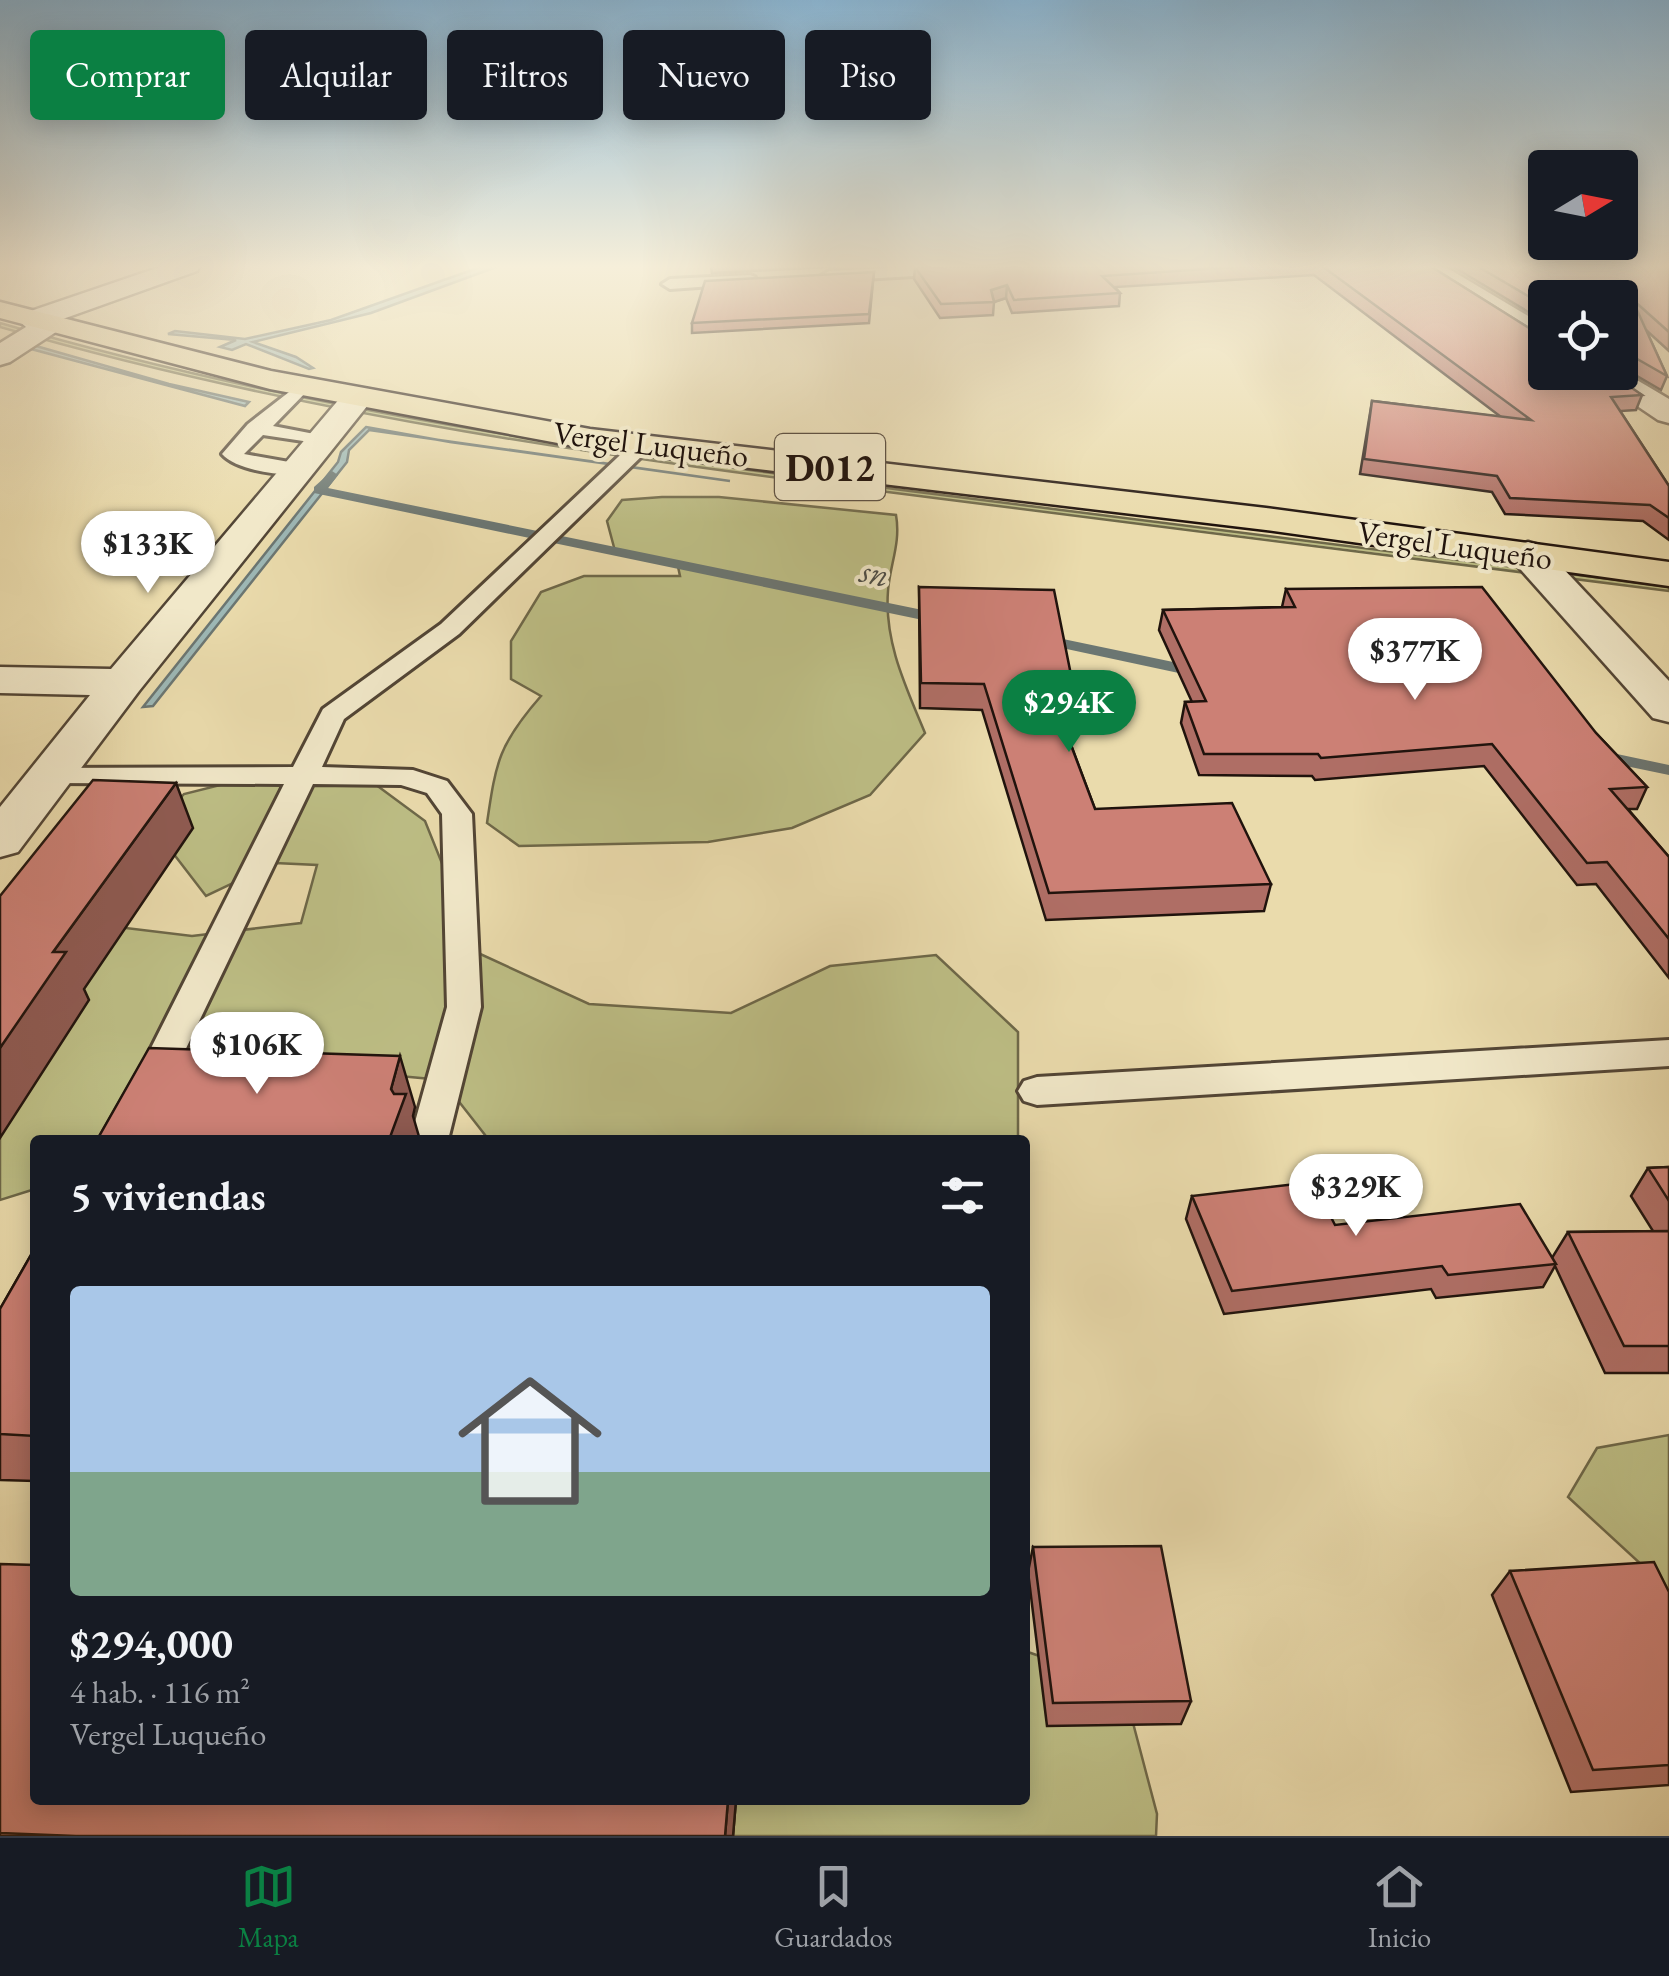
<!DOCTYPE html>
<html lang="es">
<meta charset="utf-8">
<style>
:root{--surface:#171b24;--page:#242831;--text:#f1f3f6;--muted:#9ea1a6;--line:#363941;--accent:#0b8043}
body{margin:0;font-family:"EB Garamond",serif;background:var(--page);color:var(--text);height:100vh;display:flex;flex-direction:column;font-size:38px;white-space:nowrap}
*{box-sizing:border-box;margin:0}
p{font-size:32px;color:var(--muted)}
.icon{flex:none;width:55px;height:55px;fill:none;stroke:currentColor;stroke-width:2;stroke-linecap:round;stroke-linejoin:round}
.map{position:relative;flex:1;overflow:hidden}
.side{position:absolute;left:30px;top:1135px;width:1000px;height:670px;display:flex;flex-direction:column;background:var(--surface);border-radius:10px;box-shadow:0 5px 25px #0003}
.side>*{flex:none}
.banner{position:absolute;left:30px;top:30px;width:1000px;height:90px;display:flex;gap:20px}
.needle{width:65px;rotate:80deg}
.controls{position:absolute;left:1528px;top:150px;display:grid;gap:20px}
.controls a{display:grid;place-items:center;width:110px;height:110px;border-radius:10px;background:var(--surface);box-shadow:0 5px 25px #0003;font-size:50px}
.price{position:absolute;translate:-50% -85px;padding:0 22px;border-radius:35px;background:#fff;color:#222;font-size:32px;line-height:65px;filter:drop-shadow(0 2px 5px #0008)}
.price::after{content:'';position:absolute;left:50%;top:60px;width:30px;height:22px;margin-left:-15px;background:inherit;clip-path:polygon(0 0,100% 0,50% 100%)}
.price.selected{background:var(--accent);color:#fff}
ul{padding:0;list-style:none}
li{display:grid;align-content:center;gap:20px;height:530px;padding:0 40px}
li span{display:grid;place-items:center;height:310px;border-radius:10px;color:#555}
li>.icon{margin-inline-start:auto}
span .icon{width:180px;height:180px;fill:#fffc;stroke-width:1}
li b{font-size:42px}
h2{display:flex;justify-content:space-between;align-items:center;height:120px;padding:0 40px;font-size:42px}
.pill{padding:0 35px;border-radius:10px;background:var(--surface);box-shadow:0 5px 25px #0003;font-size:35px;line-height:90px}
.pill.selected{background:var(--accent);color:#fff}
.dock{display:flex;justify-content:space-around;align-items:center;height:140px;border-top:2px solid var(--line);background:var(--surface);font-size:28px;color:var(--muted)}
.dock a{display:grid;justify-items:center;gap:5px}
.dock .selected{color:var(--accent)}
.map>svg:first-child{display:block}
.green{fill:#bdbe85;stroke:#6e6849;stroke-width:2.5}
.water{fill:#9db8b6;stroke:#6b7672;stroke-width:2.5}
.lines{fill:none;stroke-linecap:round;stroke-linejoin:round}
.stream{fill:#6b7672;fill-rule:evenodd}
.lane-casing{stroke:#524535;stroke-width:6}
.street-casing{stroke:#524535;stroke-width:5}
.primary-casing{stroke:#20130d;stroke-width:5}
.lane{fill:#f1e8c9;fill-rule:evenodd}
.street{fill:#f1e8c9;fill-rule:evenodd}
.primary{fill:#eadbac;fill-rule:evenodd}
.wall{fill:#af6e65;stroke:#20130d;stroke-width:2.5}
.shaded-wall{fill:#8f5a52;stroke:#20130d;stroke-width:2.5}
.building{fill:#cc8075;stroke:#20130d;stroke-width:2.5}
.labels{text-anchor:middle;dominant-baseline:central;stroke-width:8;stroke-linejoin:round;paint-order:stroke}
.far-street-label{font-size:32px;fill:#20130d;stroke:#f1e8c9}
.far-water-label{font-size:35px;font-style:italic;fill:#4c4d48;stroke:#f1e8c9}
.shield{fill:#f1e8c9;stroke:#5f5345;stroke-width:2.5}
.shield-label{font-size:38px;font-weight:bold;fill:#20130d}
</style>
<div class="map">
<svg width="1669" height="1836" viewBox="0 0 1669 1836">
<rect width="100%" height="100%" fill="#eadbac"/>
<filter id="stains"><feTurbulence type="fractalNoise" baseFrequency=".002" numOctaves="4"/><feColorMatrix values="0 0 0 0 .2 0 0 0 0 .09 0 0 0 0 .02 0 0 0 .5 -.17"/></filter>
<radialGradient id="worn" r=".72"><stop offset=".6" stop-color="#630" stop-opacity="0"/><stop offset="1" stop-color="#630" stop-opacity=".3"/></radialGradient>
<g class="green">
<path d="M 0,323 C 301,411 600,452 910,491 C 1143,520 1376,549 1610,579 L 1669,587 L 1669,591 C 1425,558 1180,528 935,498 C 615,458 311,417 0,327 Z"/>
<path d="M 662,497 L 719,497 L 896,515 C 901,543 890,564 888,591 C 884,642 906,687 925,733 L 870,795 L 792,828 L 708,842 L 519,846 L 487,823 C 496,761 499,744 541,696 L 511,679 L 511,641 L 541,592 L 584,576 L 680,576 L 677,562 L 615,551 L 607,521 L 622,500 Z"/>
<path d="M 364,776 L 425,821 L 478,953 L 589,1004 L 731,1013 L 830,966 L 936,955 L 1018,1032 L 1018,1140 L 489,1140 L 442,1080 L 356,1072 L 190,1140 L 35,1140 L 35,1189 L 0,1200 L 0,993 L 93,924 L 192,936 L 301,923 L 317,865 L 275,863 L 206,896 L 153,827 L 184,794 L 236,781 Z"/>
<path d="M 1669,1435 L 1669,1590 L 1568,1497 L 1597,1448 Z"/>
<path d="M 1025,1651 L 1123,1685 L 1157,1814 L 1156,1836 L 0,1836 L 0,1807 L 477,1800 L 1025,1800 Z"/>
</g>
<g class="water">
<path d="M 483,266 L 499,266 L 371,313 L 253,342 L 296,357 L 313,368 L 309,369 L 246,344 L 232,350 L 220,347 L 236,340 L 168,334 L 175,331 L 245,339 L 331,320 Z"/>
<path d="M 36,346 L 169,384 L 249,402 L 245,406 L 31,349 Z"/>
<path d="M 366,427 L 450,442 L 730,481 L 369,430 L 349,450 L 347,462 L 153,706 L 143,707 L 338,462 L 341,452 Z"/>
</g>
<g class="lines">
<g class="stream">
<path d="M 332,471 L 338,475 L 328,488 L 942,614 L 950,619 L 942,624 L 314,493 L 314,487 Z"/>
<path d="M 1039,634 L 1202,668 L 1210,673 L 1202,678 L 1034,642 L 1031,639 Z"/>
<path d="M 1598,750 L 1669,765 L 1669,775 L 1592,759 L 1589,755 Z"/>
</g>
<defs>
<g id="lane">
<path d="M 927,266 L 1022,266 L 1015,270 L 829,281 L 821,276 L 829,271 Z"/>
<path d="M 750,275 L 755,277 L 755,283 L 670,289 L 662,284 L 670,279 Z"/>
<path d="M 302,382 L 311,387 L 273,426 L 330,437 L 330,445 L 263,435 L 244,454 L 306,465 L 306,473 C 285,477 237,471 222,454 L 248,424 Z"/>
<path d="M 642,439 L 649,441 L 649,449 L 459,634 L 344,719 L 322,767 L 413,770 L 447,781 L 472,814 L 481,1007 L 448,1140 L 410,1140 L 447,1007 L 442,814 L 427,793 L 401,785 L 313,784 L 180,1061 L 137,1140 L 99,1140 L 145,1060 L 284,784 L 51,783 L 41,780 L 37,774 L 41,768 L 293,767 L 323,709 L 441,624 L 635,441 Z"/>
<path d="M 1669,1040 L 1669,1066 L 1037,1105 L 1024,1101 L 1018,1091 L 1024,1081 L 1037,1077 Z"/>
</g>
<g id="street">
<path d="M 163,266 L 200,266 L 197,271 L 60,320 L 63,324 L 59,330 L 10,362 L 0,365 L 0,343 L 26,327 L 18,320 L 22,314 Z"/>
<path d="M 1414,266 L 1444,266 L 1545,326 L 1545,347 L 1535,344 Z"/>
<path d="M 1620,370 L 1669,399 L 1669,423 L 1658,420 L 1587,372 Z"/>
<path d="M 357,389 L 368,391 L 373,398 L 368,405 L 139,691 L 18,852 L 0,857 L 0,807 L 90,695 L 0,693 L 0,667 L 111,669 L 346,391 Z"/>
<path d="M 1528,542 L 1542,546 L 1669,681 L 1669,722 L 1653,718 L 1514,562 L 1509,554 L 1514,546 Z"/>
</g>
<path id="primary" d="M 0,302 L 271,371 L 590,429 L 1266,508 L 1669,562 L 1669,586 L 1266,530 L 590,449 L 270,389 L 0,318 Z"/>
</defs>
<use href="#lane" class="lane-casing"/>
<use href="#street" class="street-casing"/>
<use href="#primary" class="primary-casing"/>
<use href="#lane" class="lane"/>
<use href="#street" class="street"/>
<use href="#primary" class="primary"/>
</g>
<g class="wall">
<path d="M 711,266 L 846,266 L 712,273 Z"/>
<path d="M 1430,266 L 1537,333 L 1642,395 L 1636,410 L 1620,411 L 1669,486 L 1669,540 L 1643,521 L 1505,514 L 1492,492 L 1360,474 L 1372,401 L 1501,417 L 1314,275 L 1115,287 L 1120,293 L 1119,306 L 1012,313 L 1006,298 L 994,302 L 993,315 L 940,318 L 914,279 L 915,267 Z"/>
<path d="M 1452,266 L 1669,266 L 1669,351 L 1646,330 L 1667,376 L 1661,390 L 1620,366 L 1620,298 L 1545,298 L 1545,322 Z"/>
<path d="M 874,272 L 869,323 L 692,333 L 692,323 Z"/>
<path d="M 919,587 L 1073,685 L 1070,710 L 1058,710 L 1095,809 L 1271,884 L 1264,911 L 1046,920 L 982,710 L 920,708 Z"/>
<path d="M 1286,589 L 1596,733 L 1647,787 L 1637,809 L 1628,809 L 1669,857 L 1669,978 L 1596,884 L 1577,885 L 1484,766 L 1315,780 L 1312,776 L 1199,775 L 1181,723 L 1185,702 L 1192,702 L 1159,630 L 1163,610 L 1282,607 Z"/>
<path d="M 1669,1167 L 1669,1373 L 1605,1373 L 1555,1266 L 1543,1287 L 1436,1298 L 1431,1289 L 1224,1314 L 1186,1219 L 1192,1196 L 1335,1225 L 1552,1258 L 1568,1232 L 1653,1231 L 1631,1196 L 1648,1168 Z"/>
<path d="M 35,1248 L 35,1481 L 0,1480 L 0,1309 Z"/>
<path d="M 1033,1547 L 1191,1701 L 1181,1724 L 1047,1726 L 1028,1572 Z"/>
<path d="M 0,1564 L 35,1800 L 736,1800 L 733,1836 L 0,1836 Z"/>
<path d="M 1510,1571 L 1669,1592 L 1669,1785 L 1571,1792 L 1492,1595 Z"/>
</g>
<g class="shaded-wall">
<path d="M 1007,285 L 1006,298 L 994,302 L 991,290 Z"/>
<path d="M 176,783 L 193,828 L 84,989 L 89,1000 L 0,1138 L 0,1048 L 53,952 Z"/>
<path d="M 400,1056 L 415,1107 L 413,1116 L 420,1140 L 389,1140 L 391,1089 Z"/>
<path d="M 728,1800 L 736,1800 L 733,1836 L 725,1836 Z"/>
</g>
<g class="building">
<path d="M 1250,266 L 1102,276 L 1120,293 L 1014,300 L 1007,285 L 991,290 L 994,302 L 941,304 L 915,267 Z"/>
<path d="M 1322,266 L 1430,266 L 1537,333 L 1545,335 L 1545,372 L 1609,372 L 1642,395 L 1611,397 L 1669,486 L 1669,518 L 1650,505 L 1510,498 L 1497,476 L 1364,459 L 1372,401 L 1531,420 Z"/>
<path d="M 1477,266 L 1669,266 L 1669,332 L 1632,299 L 1667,376 L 1625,352 L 1620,353 L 1620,298 L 1545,298 L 1545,306 Z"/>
<path d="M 874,272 L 869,314 L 692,323 L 705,281 Z"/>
<path d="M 919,587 L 1054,590 L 1073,685 L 1048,684 L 1095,809 L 1232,803 L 1271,884 L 1049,893 L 984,684 L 921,683 Z"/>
<path d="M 1482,587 L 1596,733 L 1647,787 L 1610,789 L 1669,857 L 1669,939 L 1607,862 L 1587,863 L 1492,744 L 1321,758 L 1318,754 L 1204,754 L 1185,702 L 1206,701 L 1163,610 L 1295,607 L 1286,589 Z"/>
<path d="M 93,780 L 176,783 L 53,952 L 66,952 L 0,1048 L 0,896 Z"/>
<path d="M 149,1048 L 400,1056 L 391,1089 L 394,1094 L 406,1094 L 389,1140 L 97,1140 Z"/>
<path d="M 1669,1167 L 1669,1201 L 1648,1168 Z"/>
<path d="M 1313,1182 L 1335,1225 L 1520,1204 L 1556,1264 L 1448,1275 L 1442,1266 L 1232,1291 L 1192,1196 Z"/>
<path d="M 1669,1231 L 1669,1346 L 1624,1346 L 1568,1232 Z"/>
<path d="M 35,1248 L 35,1436 L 0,1434 L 0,1309 Z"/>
<path d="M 1161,1546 L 1191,1701 L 1053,1703 L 1033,1547 Z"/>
<path d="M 1654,1562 L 1669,1592 L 1669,1765 L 1593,1770 L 1510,1571 Z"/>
<path d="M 0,1564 L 35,1565 L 35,1800 L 728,1800 L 725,1836 L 76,1836 L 0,1833 Z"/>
</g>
<linearGradient id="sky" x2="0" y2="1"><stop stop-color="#8ab6d4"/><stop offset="0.51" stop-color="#f6efda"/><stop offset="1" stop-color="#f6efda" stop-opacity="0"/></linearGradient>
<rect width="1669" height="523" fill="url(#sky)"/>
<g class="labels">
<g class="far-street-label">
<text transform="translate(651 444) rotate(7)">Vergel Luqueño</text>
<text transform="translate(1455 545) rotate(8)">Vergel Luqueño</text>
</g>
<g class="far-water-label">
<text transform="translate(875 572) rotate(12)">sn</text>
</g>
<rect class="shield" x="775" y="434" width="110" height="66" rx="8"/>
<g class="shield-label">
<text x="830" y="467">D012</text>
</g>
</g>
<rect width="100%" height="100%" filter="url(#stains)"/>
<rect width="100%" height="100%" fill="url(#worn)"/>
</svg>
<div class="controls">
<a><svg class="needle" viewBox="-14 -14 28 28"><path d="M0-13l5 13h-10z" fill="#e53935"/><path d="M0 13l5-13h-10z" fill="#9ea1a6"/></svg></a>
<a><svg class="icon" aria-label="locate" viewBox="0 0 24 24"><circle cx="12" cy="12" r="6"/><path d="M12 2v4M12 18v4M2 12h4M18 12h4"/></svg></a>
</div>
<b class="price" style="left:148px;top:596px">$133K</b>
<b class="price" style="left:1415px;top:703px">$377K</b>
<b class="price selected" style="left:1069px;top:755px">$294K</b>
<b class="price" style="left:257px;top:1097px">$106K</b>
<b class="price" style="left:1356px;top:1239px">$329K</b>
<div class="banner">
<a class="pill selected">Comprar</a>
<a class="pill">Alquilar</a>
<a class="pill">Filtros</a>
<a class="pill">Nuevo</a>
<a class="pill">Piso</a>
</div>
<section class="side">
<h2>5 viviendas<svg class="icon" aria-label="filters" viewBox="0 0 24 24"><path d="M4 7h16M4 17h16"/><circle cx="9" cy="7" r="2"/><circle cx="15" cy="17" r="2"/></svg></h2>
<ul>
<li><span style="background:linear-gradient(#a9c7e8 60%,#7fa58c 0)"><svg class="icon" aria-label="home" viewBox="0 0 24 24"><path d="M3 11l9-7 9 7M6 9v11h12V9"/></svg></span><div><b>$294,000</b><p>4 hab. · 116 m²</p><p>Vergel Luqueño</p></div></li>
</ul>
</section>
</div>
<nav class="dock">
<a class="selected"><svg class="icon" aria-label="map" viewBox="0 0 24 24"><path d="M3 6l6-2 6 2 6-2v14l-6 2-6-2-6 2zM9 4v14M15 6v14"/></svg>Mapa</a>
<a><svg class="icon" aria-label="saved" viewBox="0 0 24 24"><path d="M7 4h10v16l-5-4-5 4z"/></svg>Guardados</a>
<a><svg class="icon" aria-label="home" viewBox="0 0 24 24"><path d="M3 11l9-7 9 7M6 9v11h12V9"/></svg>Inicio</a>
</nav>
